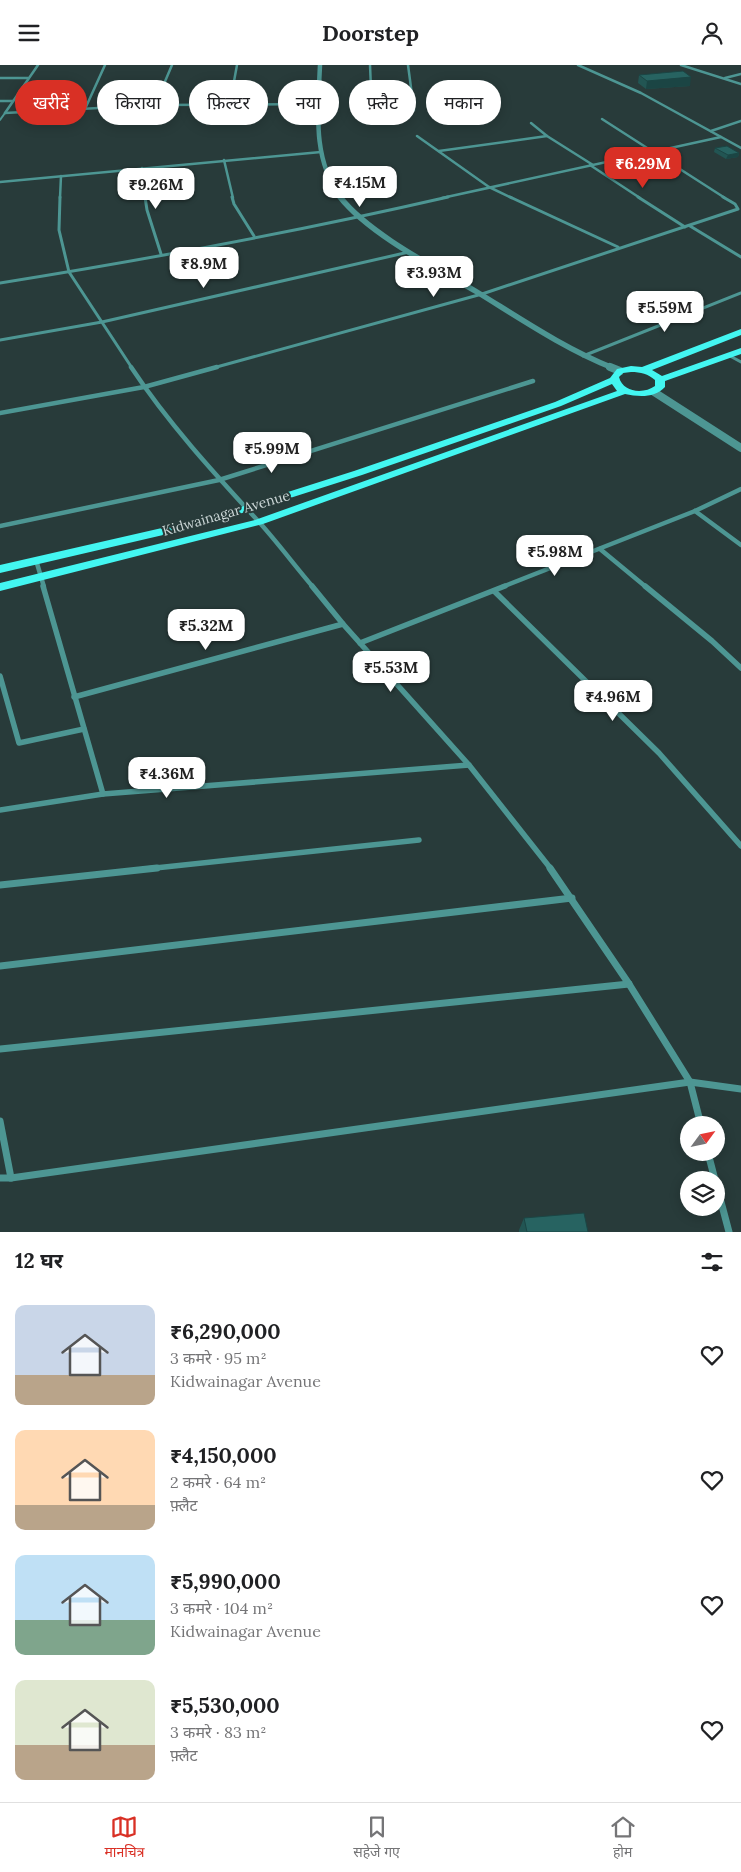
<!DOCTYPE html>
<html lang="hi">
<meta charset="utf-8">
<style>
:root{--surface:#fff;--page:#f2f2f2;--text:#202124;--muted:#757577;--line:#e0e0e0;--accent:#d93025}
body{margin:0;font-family:Lora,"Noto Sans Devanagari",serif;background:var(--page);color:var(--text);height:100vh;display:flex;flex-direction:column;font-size:19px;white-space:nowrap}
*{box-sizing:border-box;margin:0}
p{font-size:16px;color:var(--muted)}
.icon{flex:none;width:28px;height:28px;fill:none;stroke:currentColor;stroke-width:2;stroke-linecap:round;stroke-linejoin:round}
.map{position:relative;height:1167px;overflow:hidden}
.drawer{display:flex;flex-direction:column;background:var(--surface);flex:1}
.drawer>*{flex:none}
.top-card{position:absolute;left:15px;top:15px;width:711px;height:45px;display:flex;gap:10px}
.needle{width:32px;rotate:57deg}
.buttons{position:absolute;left:680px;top:1051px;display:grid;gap:10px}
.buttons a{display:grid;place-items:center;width:45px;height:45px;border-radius:50%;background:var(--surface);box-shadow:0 2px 12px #0003;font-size:25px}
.price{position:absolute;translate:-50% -42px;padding:0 11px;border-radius:10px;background:#fff;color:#222;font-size:16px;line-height:32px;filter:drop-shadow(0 1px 2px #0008)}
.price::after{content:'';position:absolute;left:50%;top:30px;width:15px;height:11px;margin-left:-8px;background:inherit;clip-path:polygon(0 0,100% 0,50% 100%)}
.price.on{background:var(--accent);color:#fff}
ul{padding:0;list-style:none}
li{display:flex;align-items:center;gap:15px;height:125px;padding:0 15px}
li span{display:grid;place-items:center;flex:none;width:140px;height:100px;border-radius:10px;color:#555}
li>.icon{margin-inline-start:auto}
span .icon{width:60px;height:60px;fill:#fffc;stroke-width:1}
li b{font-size:21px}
h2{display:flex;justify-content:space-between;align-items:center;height:60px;padding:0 15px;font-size:21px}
.chip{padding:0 18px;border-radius:22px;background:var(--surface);box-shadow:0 2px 12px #0003;font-size:18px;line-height:45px}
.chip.on{background:var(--accent);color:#fff}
header{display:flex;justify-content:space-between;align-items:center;height:65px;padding:0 15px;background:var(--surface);font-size:22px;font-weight:800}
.tabs{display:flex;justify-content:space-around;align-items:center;height:70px;border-top:1px solid var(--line);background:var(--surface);font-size:14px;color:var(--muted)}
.tabs a{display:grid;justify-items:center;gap:2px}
.tabs .on{color:var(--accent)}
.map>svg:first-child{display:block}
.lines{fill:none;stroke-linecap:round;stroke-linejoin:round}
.service{stroke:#4d9693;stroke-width:2}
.minor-far4{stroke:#4d9693;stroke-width:2.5}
.minor-far3{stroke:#4d9693;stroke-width:3}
.minor-far2{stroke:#4d9693;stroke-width:4.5}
.minor-far1{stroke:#4d9693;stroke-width:5.5}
.minor{stroke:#4d9693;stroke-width:7}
.tertiary-far2{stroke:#4d9693;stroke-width:4.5}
.tertiary-far1{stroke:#4d9693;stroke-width:5.5}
.tertiary{stroke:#4d9693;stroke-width:8}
.primary{fill:#43f6f1;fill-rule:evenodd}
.wall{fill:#225553}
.shaded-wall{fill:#1b4544}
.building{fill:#276361;stroke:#1b4544}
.labels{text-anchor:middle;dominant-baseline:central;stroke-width:4;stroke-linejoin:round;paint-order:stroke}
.street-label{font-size:14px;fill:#cbd6d6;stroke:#283b3a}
</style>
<header><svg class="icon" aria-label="menu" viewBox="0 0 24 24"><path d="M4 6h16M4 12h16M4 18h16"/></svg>Doorstep<svg class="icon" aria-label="person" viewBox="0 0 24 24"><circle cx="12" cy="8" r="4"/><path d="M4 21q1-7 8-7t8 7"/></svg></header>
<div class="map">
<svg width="741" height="1167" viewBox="0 0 741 1167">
<rect width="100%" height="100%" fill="#283b3a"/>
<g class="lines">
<path class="service" d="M 0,55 L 5,48"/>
<g class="minor-far4">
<path d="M 370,0 L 372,47"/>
<path d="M 408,0 L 414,45"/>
<path d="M 578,0 L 641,28 L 741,83"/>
<path d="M 681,0 L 741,19"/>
<path d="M 0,13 L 28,13"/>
<path d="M 725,13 L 741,9"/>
<path d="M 0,36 L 13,36"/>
<path d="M 230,38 L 237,0"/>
<path d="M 155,40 L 172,0"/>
<path d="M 85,44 L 105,0"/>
<path d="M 5,48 L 155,40 L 318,39"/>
<path d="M 5,48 L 38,0"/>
<path d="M 602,54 L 725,133"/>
<path d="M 531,58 L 547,71 L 593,100"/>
<path d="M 711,66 L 741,56"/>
<path d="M 417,71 L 489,122 L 512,133"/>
<path d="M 439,86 L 547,71"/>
<path d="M 224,95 L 233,133"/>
<path d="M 590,100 L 640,133"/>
<path d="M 142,103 L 146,133"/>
<path d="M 0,117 L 321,87"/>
<path d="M 60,133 L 61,111"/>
<path d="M 442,133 L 721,72"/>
</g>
<g class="minor-far3">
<path d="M 60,132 L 59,165 L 69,207 L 132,303"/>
<path d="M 145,132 L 147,145 L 161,189"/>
<path d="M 232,132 L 234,139 L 254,171"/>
<path d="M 510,132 L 618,182"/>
<path d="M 638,132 L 685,162"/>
<path d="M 690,161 L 741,192"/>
<path d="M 0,218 C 150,194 300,166 448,132"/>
<path d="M 0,275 L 102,257 L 409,187"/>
<path d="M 583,291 L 741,228"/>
<path d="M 730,291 L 741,297"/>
<path d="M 213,303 L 482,229 L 738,144 L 735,139 L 723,132"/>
</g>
<g class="minor-far2">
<path d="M 131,302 C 168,358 214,408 259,457 C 278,478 295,501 313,522"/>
<path d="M 0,348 L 144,322 L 217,302"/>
<path d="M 695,446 L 741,480"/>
<path d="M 0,461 L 219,415 L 533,316"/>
<path d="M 600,484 L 646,522"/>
<path d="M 36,495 L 44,522"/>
<path d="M 502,522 L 695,446 L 741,424"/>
</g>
<g class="minor-far1">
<path d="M 43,521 L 103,729 L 469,700"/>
<path d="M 312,521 L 343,559 L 469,700 L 551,804"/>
<path d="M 645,521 L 712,576 L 741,603"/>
<path d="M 494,526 L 659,688 L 741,781"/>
<path d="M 360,578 L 505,521"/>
<path d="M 0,611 L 19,678 L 84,664"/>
<path d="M 74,632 L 343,559"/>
<path d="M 0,745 L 103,729"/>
<path d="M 146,804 L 419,775"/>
</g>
<g class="minor">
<path d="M 550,803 L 629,919 L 690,1017 L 701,1060"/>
<path d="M 0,820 L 157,803"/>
<path d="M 0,901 L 572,833"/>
<path d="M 0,984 L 629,919"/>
<path d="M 0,1056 L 11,1113"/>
<path d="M 708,1088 L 715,1115"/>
<path d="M 0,1113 L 11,1113 L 690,1017 L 741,1024"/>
<path d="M 716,1118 L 729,1167"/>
</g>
<path class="tertiary-far2" d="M 320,0 C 318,46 312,94 341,133"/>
<path class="tertiary-far1" d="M 340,132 C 369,169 436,203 477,227 C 521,254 565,284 613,303"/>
<g class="tertiary">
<path d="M 610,302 L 620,306"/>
<path d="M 654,327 L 741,383"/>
</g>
<path class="primary" d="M 741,264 L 741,270 L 652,305 L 662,311 L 741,283 L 741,289 L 665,316 L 665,322 C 655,333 639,332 625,329 L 263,459 L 0,526 L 0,518 L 255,455 L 617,326 L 612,319 L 561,341 L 362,410 L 249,446 L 176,467 L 0,508 L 0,500 L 175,460 L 241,442 L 354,406 L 555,337 L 610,313 L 617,304 L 631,301 L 642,302 ZM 631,307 C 641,307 648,309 655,315 L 655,321 C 644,329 623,328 619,312 L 623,308 Z"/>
</g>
<g class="wall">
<path d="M 639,10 L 690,21 L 646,24 L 638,18 Z"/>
<path d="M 715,83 L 739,88 L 738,92 L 726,94 L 714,87 Z"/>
<path d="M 524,1153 L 588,1167 L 519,1167 L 519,1165 Z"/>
</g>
<g class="shaded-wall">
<path d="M 691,12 L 690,21 L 646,24 L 647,16 Z"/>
<path d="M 739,88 L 738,92 L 726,94 L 728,90 Z"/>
</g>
<g class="building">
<path d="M 683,6 L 691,12 L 647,16 L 639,10 Z"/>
<path d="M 727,81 L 739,88 L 728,90 L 715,83 Z"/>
<path d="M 584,1148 L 588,1167 L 527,1167 L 524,1153 Z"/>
</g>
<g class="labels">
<g class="street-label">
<text transform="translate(226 448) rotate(-16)">Kidwainagar Avenue</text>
</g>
</g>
</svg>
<div class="buttons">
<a><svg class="needle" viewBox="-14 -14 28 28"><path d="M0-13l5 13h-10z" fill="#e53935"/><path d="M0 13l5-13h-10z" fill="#757577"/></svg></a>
<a><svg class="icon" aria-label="layers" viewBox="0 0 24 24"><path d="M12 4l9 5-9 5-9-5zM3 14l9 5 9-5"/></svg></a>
</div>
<b class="price on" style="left:643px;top:124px">₹6.29M</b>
<b class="price" style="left:360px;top:143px">₹4.15M</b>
<b class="price" style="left:156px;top:145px">₹9.26M</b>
<b class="price" style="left:204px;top:224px">₹8.9M</b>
<b class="price" style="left:434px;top:233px">₹3.93M</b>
<b class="price" style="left:665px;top:268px">₹5.59M</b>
<b class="price" style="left:272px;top:409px">₹5.99M</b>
<b class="price" style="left:555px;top:512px">₹5.98M</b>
<b class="price" style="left:206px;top:586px">₹5.32M</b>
<b class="price" style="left:391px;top:628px">₹5.53M</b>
<b class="price" style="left:613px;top:657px">₹4.96M</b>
<b class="price" style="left:167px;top:734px">₹4.36M</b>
<div class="top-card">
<a class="chip on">खरीदें</a>
<a class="chip">किराया</a>
<a class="chip">फ़िल्टर</a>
<a class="chip">नया</a>
<a class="chip">फ़्लैट</a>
<a class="chip">मकान</a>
</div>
</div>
<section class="drawer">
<h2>12 घर<svg class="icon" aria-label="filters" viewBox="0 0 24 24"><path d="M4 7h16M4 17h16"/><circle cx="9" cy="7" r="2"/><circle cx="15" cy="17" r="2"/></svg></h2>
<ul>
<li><span style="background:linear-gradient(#c9d6e8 70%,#b9a48a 0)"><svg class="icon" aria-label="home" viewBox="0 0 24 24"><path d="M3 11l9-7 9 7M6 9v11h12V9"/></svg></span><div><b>₹6,290,000</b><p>3 कमरे · 95 m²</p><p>Kidwainagar Avenue</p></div><svg class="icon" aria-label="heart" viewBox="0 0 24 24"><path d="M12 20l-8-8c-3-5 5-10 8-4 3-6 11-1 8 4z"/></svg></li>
<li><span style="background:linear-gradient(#ffd9b3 75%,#b9a48a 0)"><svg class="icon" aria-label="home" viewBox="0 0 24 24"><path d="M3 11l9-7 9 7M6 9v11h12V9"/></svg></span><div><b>₹4,150,000</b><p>2 कमरे · 64 m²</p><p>फ़्लैट</p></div><svg class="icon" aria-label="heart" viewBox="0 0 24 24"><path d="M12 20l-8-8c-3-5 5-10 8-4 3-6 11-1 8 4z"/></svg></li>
<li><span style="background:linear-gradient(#bfe0f5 65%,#7fa58c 0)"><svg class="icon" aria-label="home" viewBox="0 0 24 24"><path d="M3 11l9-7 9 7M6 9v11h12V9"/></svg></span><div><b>₹5,990,000</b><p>3 कमरे · 104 m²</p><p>Kidwainagar Avenue</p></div><svg class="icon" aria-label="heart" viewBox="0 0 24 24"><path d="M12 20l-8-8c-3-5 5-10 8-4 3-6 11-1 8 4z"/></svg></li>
<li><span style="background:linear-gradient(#dfe7d0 65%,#b9a48a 0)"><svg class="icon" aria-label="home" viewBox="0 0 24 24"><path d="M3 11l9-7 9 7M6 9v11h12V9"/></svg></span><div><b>₹5,530,000</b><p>3 कमरे · 83 m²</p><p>फ़्लैट</p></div><svg class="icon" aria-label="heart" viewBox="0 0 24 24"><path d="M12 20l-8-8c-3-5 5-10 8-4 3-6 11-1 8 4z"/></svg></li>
</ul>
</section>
<nav class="tabs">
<a class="on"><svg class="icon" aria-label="map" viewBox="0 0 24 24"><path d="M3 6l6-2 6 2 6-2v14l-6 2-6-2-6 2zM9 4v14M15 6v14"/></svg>मानचित्र</a>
<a><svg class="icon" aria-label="saved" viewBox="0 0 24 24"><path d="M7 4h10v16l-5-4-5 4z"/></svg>सहेजे गए</a>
<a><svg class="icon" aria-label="home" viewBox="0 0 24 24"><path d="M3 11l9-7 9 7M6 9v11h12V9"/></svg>होम</a>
</nav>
